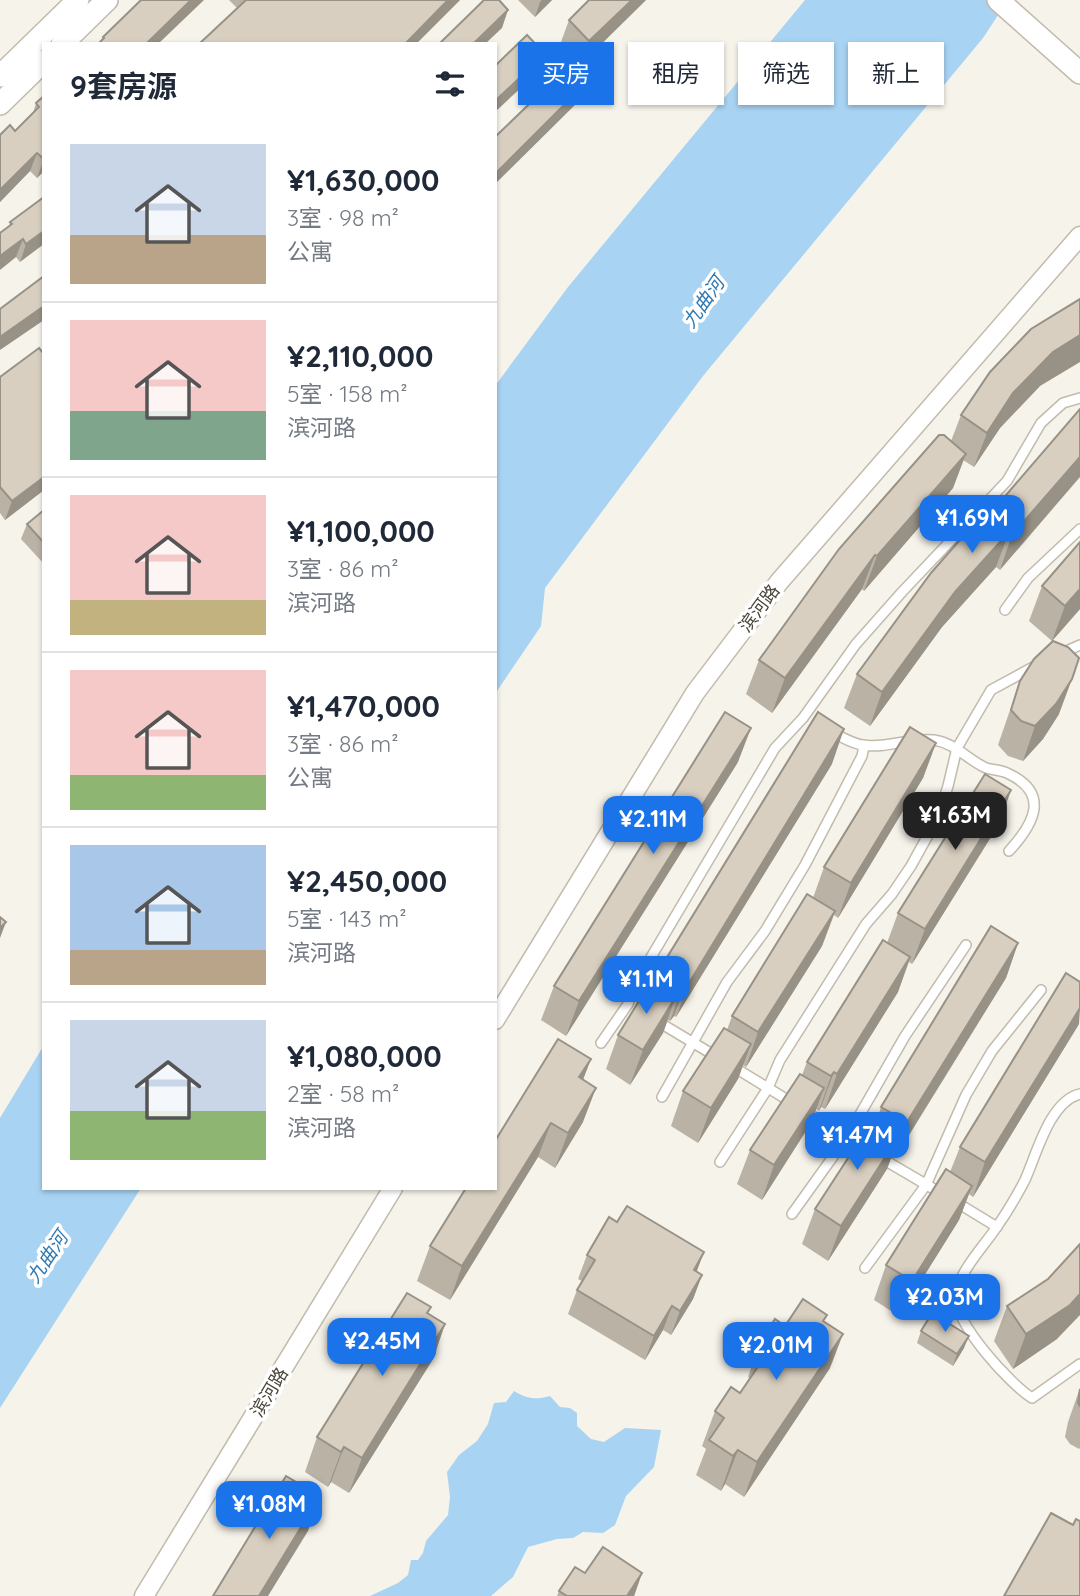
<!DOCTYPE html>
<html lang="zh">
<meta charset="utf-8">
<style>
:root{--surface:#fff;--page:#f6f6f7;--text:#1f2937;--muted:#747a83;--line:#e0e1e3;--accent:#1a73e8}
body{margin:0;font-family:Quicksand,"Noto Sans SC",sans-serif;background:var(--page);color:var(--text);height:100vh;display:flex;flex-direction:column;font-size:26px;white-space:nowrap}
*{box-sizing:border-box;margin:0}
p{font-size:23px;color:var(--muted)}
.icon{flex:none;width:38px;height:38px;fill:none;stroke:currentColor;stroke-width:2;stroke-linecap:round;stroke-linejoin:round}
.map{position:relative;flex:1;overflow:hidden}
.details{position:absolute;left:42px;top:42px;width:455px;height:1148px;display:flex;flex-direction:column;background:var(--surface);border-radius:0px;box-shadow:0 2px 5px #0004}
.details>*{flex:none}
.banner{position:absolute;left:518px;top:42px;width:457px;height:63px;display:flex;gap:14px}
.price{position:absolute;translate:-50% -60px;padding:0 16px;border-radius:14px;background:var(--accent);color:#fff;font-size:23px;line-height:46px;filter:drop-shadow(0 2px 4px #0008)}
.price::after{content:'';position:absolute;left:50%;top:42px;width:21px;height:16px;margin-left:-10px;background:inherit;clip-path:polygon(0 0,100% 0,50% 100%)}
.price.on{background:#222;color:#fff}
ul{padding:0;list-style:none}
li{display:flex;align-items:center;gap:21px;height:175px;padding:0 28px}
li+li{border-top:2px solid var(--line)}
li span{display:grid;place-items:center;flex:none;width:196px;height:140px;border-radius:0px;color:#555}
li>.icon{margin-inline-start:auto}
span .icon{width:84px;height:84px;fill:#fffc;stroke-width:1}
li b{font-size:30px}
h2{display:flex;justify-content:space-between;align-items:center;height:84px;padding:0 28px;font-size:30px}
.chip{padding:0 24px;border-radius:0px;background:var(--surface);box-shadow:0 2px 5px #0004;font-size:24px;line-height:63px}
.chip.on{background:var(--accent);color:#fff}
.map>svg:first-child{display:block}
.water{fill:#a8d3f2}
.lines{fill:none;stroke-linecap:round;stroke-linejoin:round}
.service-casing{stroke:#c2bbad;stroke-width:12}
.minor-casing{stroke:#c2bbad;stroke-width:21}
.tertiary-casing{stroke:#c2bbad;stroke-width:24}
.service{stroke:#fff;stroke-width:9}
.minor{stroke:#fff;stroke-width:18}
.tertiary{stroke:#fff;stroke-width:21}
.wall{fill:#bab2a5}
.shaded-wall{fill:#979186}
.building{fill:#d8cfc0;stroke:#979186;stroke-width:2}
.labels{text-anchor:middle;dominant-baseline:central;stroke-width:7;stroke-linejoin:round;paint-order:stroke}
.street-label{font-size:18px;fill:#4a4439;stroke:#fff}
.water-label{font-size:19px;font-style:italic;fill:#2e78b1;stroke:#fff}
</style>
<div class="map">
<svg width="1080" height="1596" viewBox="0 0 1080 1596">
<rect width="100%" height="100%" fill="#f6f3eb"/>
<g class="water">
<path d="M 805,0 L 1008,0 L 983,38 L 703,376 L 545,588 L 541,626 L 495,694 L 495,386 L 568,287 Z"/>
<path d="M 44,1045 L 44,1188 L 141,1188 L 0,1408 L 0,1118 Z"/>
<path d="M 514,1391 C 527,1399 536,1400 550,1396 L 560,1407 L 570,1408 L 577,1413 L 577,1426 L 591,1439 L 604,1442 L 625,1428 L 661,1430 L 654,1467 L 626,1496 L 615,1525 L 603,1533 L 583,1532 L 573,1538 L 557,1539 L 528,1547 L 513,1577 L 491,1596 L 370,1596 L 398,1583 L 408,1575 L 411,1560 L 418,1560 L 423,1553 L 426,1541 L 448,1515 L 450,1497 L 447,1472 L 459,1455 L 477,1441 L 488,1424 L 494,1403 L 506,1402 Z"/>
</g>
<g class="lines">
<defs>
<g id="service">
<path d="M 1005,610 L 1028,578 L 1080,529"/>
<path d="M 1062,653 L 1080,645"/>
<path d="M 833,733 C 842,737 853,744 863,745 C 886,749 910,737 934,740 C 955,743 968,760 986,768 C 993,770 1001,770 1007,773 C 1051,793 1034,824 1009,851"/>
<path d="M 657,1021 L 717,1057"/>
<path d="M 601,1043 L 628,1004 L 634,986 L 775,748 L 803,718 L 856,644 L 902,592 L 1007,481 L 1041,423 L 1063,403 L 1080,398"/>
<path d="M 732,1066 L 791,1102"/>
<path d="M 1080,1094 C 1049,1101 1036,1157 1024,1182 C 1016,1197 1006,1214 996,1228 C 984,1246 956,1275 956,1297 C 956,1325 1009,1383 1032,1398 L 1080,1364"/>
<path d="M 662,1097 L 727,982 L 765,931 L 805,865 L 862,756 L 864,746"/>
<path d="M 803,1110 L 866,1148"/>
<path d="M 881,1158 L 944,1195"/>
<path d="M 720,1162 L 768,1088 L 780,1060 L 866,924 L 892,894 L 911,866 L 938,817 L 948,786 L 957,748 L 991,690 L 1037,665"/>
<path d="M 956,1202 L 997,1227"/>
<path d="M 792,1214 L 847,1137 L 905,1036 L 966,945"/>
<path d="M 865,1268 L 926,1185 L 966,1095 L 992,1051 L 1041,990"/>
</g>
<g id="minor">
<path d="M 495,1020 L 695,693 L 779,582 L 1080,236"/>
<path d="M 144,1596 L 393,1188"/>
</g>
<g id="tertiary">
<path d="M 998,0 L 1080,73"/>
<path d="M 62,44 L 107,0"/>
<path d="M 0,76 L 78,0"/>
<path d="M 0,104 L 44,61"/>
</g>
</defs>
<use href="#service" class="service-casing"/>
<use href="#minor" class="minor-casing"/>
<use href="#tertiary" class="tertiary-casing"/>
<use href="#service" class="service"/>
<use href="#minor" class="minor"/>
<use href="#tertiary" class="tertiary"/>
</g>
<g class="wall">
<path d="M 229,0 L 460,0 L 416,44 L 237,8 Z"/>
<path d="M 518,0 L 552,0 L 535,17 Z"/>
<path d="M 646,0 L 582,63 L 561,42 L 569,20 Z"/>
<path d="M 44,96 L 44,171 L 37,178 L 30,171 L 0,202 L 0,135 L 15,131 L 33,113 L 36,103 Z"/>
<path d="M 44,197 L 20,262 L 16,257 L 9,226 L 10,222 Z"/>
<path d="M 44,354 L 44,490 L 5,520 L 0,513 L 0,377 Z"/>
<path d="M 1040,386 L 1000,428 L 974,467 L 963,460 L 953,488 L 864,591 L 862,589 L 772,713 L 746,694 L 759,660 L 951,441 L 961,415 Z"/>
<path d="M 1080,409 L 1000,570 L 996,567 L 942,627 L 870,726 L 844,708 L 857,674 L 976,530 Z"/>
<path d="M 44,510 L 44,564 L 21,539 L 27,524 Z"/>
<path d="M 1042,586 L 1080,609 L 1052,641 L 1029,621 Z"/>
<path d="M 1020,681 L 1059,714 L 1043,739 L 1023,761 L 1008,756 L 998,745 Z"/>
<path d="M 936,743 L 923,778 L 838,918 L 834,915 L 822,946 L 746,1067 L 743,1065 L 738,1079 L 698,1143 L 671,1126 L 683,1091 L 727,1030 L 732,1016 L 813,898 L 824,867 Z"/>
<path d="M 738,762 L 566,1036 L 541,1020 L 554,986 Z"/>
<path d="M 832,764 L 676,1017 L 674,1016 L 670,1021 L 668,1020 L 663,1033 L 630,1085 L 606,1069 L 618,1035 L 653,985 L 658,972 Z"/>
<path d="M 1011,790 L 999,824 L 912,964 L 909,962 L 898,992 L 825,1109 L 821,1107 L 819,1111 L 816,1109 L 811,1123 L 762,1200 L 737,1184 L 750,1150 L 802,1075 L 807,1062 L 887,943 L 898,913 Z"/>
<path d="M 1018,943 L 1006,978 L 897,1155 L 895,1157 L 892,1155 L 887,1169 L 828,1261 L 802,1244 L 815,1209 L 877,1120 L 881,1107 Z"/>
<path d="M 1079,1024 L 973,1197 L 969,1194 L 959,1220 L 899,1316 L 874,1300 L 886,1265 L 950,1172 L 960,1147 Z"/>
<path d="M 583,1080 L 583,1122 L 555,1168 L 538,1157 L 450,1300 L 417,1281 L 430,1246 Z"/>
<path d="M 587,1255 L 697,1272 L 702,1275 L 693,1299 L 671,1335 L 663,1330 L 645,1360 L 568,1314 L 577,1290 L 582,1281 L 578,1279 Z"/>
<path d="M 1007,1306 L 1057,1339 L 1013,1369 L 994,1341 Z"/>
<path d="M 428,1314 L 445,1324 L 433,1359 L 349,1493 L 331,1482 L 328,1487 L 305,1472 L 317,1437 Z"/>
<path d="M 825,1322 L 830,1368 L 744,1497 L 725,1484 L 721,1491 L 696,1475 L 706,1449 L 702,1446 L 715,1411 L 740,1393 L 750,1378 L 748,1377 L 760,1342 L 785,1326 Z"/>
<path d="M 921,1331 L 964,1348 L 953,1366 L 917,1343 Z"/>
<path d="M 1080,1388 L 1080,1448 L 1079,1449 L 1070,1444 L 1065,1437 L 1068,1422 Z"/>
<path d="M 585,1573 L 642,1573 L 634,1596 L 557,1596 L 559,1591 Z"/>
</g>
<g class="shaded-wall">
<path d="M 191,0 L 204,0 L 158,44 L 146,44 Z"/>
<path d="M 448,0 L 460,0 L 416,44 L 405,44 Z"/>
<path d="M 542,0 L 552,0 L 535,17 L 540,2 Z"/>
<path d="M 632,0 L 646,0 L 582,63 L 589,41 Z"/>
<path d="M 508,10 L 502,28 L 485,44 L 473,44 Z"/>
<path d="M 545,54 L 540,70 L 495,112 L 495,101 Z"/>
<path d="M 591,78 L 586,94 L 495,184 L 495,174 Z"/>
<path d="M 37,153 L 30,171 L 0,202 L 0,190 Z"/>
<path d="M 44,159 L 44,171 L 37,178 Z"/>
<path d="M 44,231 L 44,244 L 20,262 L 26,244 Z"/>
<path d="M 23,239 L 16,257 L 0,270 L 0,256 Z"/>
<path d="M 44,306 L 44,320 L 0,350 L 0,337 Z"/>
<path d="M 1080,335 L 1080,362 L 1040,386 L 1000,428 L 974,467 L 987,433 L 1013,393 L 1053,352 Z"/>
<path d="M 966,454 L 953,488 L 864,591 L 877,556 Z"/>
<path d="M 1080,457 L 1080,477 L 1000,570 L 1012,535 Z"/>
<path d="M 44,477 L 44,490 L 5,520 L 12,501 Z"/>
<path d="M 1009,532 L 996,567 L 942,627 L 870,726 L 882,692 L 955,592 Z"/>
<path d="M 875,555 L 862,589 L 772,713 L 785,678 Z"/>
<path d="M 1080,589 L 1080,609 L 1052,641 L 1065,606 Z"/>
<path d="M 1072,679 L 1059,714 L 1043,739 L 1023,761 L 1035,726 Z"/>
<path d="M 751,728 L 738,762 L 566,1036 L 579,1001 Z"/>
<path d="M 844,729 L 832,764 L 676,1017 L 689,983 Z"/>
<path d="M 936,743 L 923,778 L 838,918 L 851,883 Z"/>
<path d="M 1011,790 L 999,824 L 912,964 L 925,929 Z"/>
<path d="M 835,911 L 822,946 L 746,1067 L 758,1032 Z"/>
<path d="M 6,922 L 0,938 L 0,928 Z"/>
<path d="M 1018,943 L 1006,978 L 895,1157 L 907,1122 Z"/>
<path d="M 910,957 L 898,992 L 825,1109 L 837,1074 Z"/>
<path d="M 686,981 L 674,1016 L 670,1021 L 683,987 Z"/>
<path d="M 675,998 L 663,1033 L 630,1085 L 643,1050 Z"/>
<path d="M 1080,1008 L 1079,1024 L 973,1197 L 985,1162 Z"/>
<path d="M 751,1044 L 738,1079 L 698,1143 L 711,1108 Z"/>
<path d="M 591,1059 L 578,1093 L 579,1077 Z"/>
<path d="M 834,1072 L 821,1107 L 819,1111 L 831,1076 Z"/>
<path d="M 596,1088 L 583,1122 L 555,1168 L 568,1133 Z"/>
<path d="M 824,1088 L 811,1123 L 762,1200 L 774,1165 Z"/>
<path d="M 551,1123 L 538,1157 L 450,1300 L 462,1266 Z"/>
<path d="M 900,1134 L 887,1169 L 828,1261 L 841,1226 Z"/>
<path d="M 972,1186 L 959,1220 L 899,1316 L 912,1281 Z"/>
<path d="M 704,1252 L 695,1276 L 694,1270 Z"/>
<path d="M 702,1275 L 693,1299 L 671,1335 L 680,1311 Z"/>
<path d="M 1080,1294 L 1080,1315 L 1057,1339 L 1013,1369 L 1026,1334 Z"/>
<path d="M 672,1306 L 663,1330 L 645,1360 L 654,1336 Z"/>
<path d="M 445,1324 L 433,1359 L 349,1493 L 362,1458 Z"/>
<path d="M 843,1334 L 830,1368 L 744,1497 L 757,1462 Z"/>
<path d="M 969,1336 L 964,1348 L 953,1366 L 957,1354 Z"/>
<path d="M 344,1447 L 331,1482 L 328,1487 L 341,1452 Z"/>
<path d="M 738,1450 L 725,1484 L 721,1491 L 733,1456 Z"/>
<path d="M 320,1496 L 308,1531 L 268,1596 L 259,1596 Z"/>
<path d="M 642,1573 L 634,1596 L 627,1596 Z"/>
</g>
<g class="building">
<path d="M 141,0 L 191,0 L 146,44 L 98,44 L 104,38 L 103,37 Z"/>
<path d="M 246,0 L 448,0 L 405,44 L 199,44 Z"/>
<path d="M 484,0 L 499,0 L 508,10 L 473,44 L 439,44 Z"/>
<path d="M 589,0 L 632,0 L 589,41 L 569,20 Z"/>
<path d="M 527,35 L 545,54 L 495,101 L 495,66 Z"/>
<path d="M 574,61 L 591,78 L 495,174 L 495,137 Z"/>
<path d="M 44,96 L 44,159 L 37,153 L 0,190 L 0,135 L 10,125 L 15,131 L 39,107 L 36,103 Z"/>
<path d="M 44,197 L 44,231 L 26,244 L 23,239 L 0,256 L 0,233 L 12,224 L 10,222 Z"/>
<path d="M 44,276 L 44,306 L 0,337 L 0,309 Z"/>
<path d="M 1080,299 L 1080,335 L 1053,352 L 1013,393 L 987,433 L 961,415 L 990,372 L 1031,329 Z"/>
<path d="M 39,348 L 44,354 L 44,477 L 12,501 L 0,487 L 0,377 Z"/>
<path d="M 1080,409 L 1080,457 L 1012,535 L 1009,532 L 955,592 L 882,692 L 857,674 L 931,573 L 972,526 L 976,530 Z"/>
<path d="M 939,435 L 944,435 L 966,454 L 877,556 L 875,555 L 785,678 L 759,660 L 839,549 Z"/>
<path d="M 44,510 L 44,543 L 27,524 Z"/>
<path d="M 1080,542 L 1080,589 L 1065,606 L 1042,586 Z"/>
<path d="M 1053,641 L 1068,647 L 1079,658 L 1072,679 L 1056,704 L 1035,726 L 1021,721 L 1011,710 L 1020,681 L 1034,659 Z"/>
<path d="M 725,712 L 751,728 L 579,1001 L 554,986 Z"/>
<path d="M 818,712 L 844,729 L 689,983 L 686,981 L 683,987 L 658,972 Z"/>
<path d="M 910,727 L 936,743 L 851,883 L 824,867 Z"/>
<path d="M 985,774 L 1011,790 L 925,929 L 898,913 Z"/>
<path d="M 807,894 L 835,911 L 758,1032 L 732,1016 Z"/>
<path d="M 0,917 L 6,922 L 0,928 Z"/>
<path d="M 991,926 L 1018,943 L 907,1122 L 881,1107 Z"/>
<path d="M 883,940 L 910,957 L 837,1074 L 834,1072 L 831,1076 L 807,1062 Z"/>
<path d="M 1066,973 L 1080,982 L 1080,1008 L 985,1162 L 960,1147 Z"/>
<path d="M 650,983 L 675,998 L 643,1050 L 618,1035 Z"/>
<path d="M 724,1028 L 751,1044 L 711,1108 L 683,1091 Z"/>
<path d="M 558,1039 L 591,1059 L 579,1077 L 596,1088 L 568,1133 L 551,1123 L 462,1266 L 430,1246 L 466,1188 L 495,1188 L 495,1141 Z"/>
<path d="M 800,1074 L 824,1088 L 774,1165 L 750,1150 Z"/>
<path d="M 874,1118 L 900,1134 L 841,1226 L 815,1209 Z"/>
<path d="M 946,1169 L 972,1186 L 912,1281 L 886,1265 Z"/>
<path d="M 627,1206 L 704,1252 L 694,1270 L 702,1275 L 680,1311 L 672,1306 L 654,1336 L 577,1290 L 595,1260 L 587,1255 L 609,1217 L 617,1222 Z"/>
<path d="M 1080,1244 L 1080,1294 L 1070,1305 L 1026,1334 L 1007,1306 L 1048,1279 Z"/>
<path d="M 407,1293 L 431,1307 L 427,1313 L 445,1324 L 362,1458 L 344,1447 L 341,1452 L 317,1437 Z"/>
<path d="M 803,1299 L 827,1315 L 823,1321 L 843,1334 L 757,1462 L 738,1450 L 733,1456 L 709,1440 L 724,1418 L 715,1411 L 731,1387 L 740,1393 L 770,1349 L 760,1342 L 775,1319 L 785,1326 Z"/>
<path d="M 932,1313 L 969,1336 L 957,1354 L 921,1331 Z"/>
<path d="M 1080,1389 L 1080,1406 L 1078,1403 Z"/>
<path d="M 286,1476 L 320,1496 L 259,1596 L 213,1596 Z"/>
<path d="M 1051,1513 L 1073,1525 L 1076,1519 L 1080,1521 L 1080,1596 L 1004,1596 Z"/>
<path d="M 603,1547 L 642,1573 L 627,1596 L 567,1596 L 559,1591 L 575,1567 L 585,1573 Z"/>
</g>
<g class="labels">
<g class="street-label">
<text transform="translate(759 608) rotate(-53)">滨河路</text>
<text transform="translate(269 1392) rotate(-59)">滨河路</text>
</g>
<g class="water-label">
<text transform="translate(703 302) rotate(-55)">九曲河</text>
<text transform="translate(47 1257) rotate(-56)">九曲河</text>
</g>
</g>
</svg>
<b class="price" style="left:972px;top:555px">¥1.69M</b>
<b class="price on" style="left:955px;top:852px">¥1.63M</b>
<b class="price" style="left:653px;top:856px">¥2.11M</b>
<b class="price" style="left:646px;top:1016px">¥1.1M</b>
<b class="price" style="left:857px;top:1172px">¥1.47M</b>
<b class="price" style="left:945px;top:1334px">¥2.03M</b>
<b class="price" style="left:382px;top:1378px">¥2.45M</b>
<b class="price" style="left:776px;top:1382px">¥2.01M</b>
<b class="price" style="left:269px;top:1541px">¥1.08M</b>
<div class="banner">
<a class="chip on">买房</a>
<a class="chip">租房</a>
<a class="chip">筛选</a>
<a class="chip">新上</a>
</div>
<section class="details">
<h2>9套房源<svg class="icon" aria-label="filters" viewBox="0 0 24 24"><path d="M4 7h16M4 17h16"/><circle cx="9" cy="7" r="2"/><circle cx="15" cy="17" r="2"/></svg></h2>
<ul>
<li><span style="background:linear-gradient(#c9d6e8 65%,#b9a48a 0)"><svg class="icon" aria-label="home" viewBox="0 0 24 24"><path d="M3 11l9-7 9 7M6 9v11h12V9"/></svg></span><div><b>¥1,630,000</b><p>3室 · 98 m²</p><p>公寓</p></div></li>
<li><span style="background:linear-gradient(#f6c9c9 65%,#7fa58c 0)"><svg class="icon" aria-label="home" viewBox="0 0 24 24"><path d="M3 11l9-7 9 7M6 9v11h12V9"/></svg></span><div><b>¥2,110,000</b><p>5室 · 158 m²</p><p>滨河路</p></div></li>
<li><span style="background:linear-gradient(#f6c9c9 75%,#c2b280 0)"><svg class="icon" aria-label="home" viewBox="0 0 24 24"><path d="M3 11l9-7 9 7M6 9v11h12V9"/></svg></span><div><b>¥1,100,000</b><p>3室 · 86 m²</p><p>滨河路</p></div></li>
<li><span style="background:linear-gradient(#f6c9c9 75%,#8fb573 0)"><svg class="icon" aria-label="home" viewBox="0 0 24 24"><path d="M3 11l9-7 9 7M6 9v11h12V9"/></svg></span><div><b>¥1,470,000</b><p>3室 · 86 m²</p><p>公寓</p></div></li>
<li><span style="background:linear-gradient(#a9c7e8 75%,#b9a48a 0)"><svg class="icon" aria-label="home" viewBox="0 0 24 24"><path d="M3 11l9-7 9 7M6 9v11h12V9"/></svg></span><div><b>¥2,450,000</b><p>5室 · 143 m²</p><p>滨河路</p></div></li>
<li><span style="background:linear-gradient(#c9d6e8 65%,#8fb573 0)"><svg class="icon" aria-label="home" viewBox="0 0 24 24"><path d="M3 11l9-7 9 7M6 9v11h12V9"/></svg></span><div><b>¥1,080,000</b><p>2室 · 58 m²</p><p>滨河路</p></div></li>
</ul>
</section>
</div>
